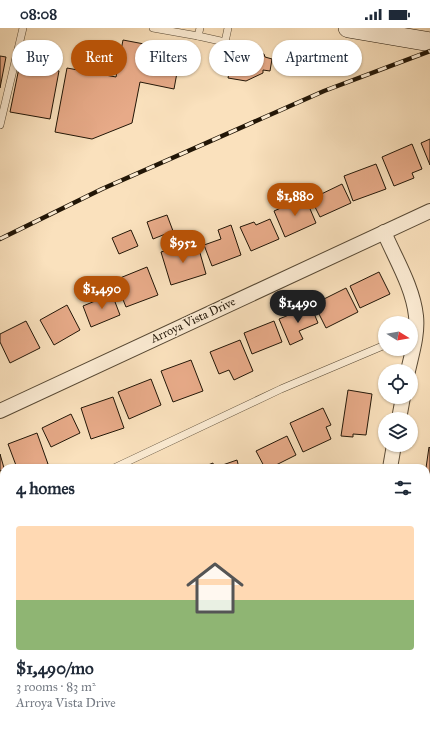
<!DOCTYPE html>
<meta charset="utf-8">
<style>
:root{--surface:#fff;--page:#f2f2f3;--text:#1f2937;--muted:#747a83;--line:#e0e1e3;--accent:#b45309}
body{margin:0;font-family:"IM FELL Great Primer",serif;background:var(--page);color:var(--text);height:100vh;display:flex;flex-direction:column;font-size:15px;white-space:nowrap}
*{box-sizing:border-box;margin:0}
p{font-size:13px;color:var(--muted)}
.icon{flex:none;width:22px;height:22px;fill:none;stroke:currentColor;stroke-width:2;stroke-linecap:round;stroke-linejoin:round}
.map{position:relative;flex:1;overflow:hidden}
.details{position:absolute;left:0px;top:436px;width:430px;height:268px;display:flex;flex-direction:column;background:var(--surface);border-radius:12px 12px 0 0;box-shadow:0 1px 3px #0004}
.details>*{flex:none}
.banner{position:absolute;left:12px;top:12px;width:406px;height:36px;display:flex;gap:8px}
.needle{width:26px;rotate:101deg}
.fabs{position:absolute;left:378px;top:288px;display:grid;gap:8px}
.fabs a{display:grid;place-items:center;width:40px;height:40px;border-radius:50%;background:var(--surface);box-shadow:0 1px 3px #0004;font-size:20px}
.price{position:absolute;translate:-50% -34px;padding:0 9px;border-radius:14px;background:var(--accent);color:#fff;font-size:13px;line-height:26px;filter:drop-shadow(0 1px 2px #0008)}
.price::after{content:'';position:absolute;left:50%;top:24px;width:12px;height:9px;margin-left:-6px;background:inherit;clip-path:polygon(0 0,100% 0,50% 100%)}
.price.active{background:#222;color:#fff}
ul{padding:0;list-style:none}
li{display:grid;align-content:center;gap:8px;height:212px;padding:0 16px}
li+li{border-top:1px solid var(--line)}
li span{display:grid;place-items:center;height:124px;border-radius:4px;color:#555}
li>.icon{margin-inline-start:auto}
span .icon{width:72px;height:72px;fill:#fffc;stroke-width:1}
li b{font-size:17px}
h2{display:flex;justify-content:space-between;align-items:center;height:48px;padding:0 16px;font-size:17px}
.pill{padding:0 14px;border-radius:18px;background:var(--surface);box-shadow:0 1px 3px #0004;font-size:14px;line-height:36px}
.pill.active{background:var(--accent);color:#fff}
.status{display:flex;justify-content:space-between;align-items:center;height:28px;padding:0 20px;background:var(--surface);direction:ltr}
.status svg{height:11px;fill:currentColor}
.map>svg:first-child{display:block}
.building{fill:#e7aa88;stroke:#221607}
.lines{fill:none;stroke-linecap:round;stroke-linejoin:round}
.service-casing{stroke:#584934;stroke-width:8}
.minor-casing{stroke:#584934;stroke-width:16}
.secondary-casing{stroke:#221607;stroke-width:20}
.service{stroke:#fcecd4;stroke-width:7}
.minor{stroke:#fcecd4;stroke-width:14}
.secondary{stroke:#fcecd4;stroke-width:19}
.rail-casing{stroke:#221607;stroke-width:4.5}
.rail{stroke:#fcecd4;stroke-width:3;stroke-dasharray:9;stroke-linecap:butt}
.labels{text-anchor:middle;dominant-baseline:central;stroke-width:3;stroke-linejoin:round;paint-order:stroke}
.street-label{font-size:12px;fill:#221607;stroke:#fcecd4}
</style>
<div class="status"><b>08:08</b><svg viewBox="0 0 49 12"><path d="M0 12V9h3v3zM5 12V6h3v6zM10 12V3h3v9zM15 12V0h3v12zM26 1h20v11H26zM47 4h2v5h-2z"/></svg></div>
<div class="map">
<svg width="430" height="704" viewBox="0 0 430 704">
<rect width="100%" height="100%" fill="#fae1bd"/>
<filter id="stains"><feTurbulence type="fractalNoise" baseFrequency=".005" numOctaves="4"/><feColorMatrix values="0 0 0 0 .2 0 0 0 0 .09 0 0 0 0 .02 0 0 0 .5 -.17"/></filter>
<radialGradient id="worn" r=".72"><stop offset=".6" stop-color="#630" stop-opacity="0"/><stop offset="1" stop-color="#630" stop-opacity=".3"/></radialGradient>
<g class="building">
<path d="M 123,12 L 181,23 L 174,61 L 140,54 L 132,95 L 92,111 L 55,104 L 67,40 L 116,49 Z"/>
<path d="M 234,21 L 264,26 L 265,29 L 272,31 L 270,43 L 263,42 L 263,45 L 246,53 L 228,50 Z"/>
<path d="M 0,28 L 6,29 L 0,60 Z"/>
<path d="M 20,35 L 59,43 L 50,91 L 10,84 Z"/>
<path d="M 430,111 L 430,137 L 421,115 Z"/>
<path d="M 412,116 L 422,141 L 412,145 L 414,150 L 394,158 L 382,129 Z"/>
<path d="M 376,136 L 386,161 L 353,173 L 344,148 Z"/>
<path d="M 342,156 L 351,175 L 320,189 L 311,171 Z"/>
<path d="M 305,169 L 316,195 L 285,209 L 274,183 Z"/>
<path d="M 167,187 L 173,203 L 153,211 L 147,194 Z"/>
<path d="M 270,191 L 279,211 L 251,223 L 240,199 L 254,194 L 256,197 Z"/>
<path d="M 231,197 L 241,227 L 212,238 L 204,217 L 221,211 L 218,202 Z"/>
<path d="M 131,202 L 138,218 L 119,226 L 112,210 Z"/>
<path d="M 188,216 L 192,227 L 200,225 L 206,246 L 171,257 L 161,224 Z"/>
<path d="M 147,239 L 158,267 L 126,279 L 115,252 Z"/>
<path d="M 379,244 L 390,266 L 360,280 L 350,258 Z"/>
<path d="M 346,260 L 358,284 L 326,300 L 314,276 Z"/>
<path d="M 112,266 L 120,287 L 91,299 L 83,278 Z"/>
<path d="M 67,277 L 80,302 L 54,317 L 40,292 Z"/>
<path d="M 311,278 L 318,295 L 299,303 L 303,311 L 290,317 L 279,291 Z"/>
<path d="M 26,293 L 40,320 L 10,335 L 0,314 L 0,306 Z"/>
<path d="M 274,293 L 282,314 L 252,326 L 244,305 Z"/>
<path d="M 240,312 L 253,343 L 234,352 L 229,342 L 219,346 L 210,324 Z"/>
<path d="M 191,332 L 203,363 L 173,374 L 161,343 Z"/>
<path d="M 151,351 L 161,377 L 129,391 L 118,364 Z"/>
<path d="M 348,362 L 372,366 L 366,407 L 353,406 L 353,409 L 341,408 Z"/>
<path d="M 113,369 L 124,400 L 91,411 L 81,380 Z"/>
<path d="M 323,380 L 331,397 L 326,399 L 331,411 L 303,424 L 290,395 Z"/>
<path d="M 71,386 L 80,405 L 51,419 L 42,400 Z"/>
<path d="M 37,405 L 48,436 L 35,440 L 17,440 L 8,416 Z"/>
<path d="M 287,408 L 296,427 L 270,440 L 265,440 L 256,423 Z"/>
<path d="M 429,419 L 430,420 L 430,451 L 426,450 L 426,440 Z"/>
<path d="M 0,426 L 4,440 L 4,442 L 0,443 Z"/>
<path d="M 237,432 L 239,440 L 203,440 L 203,439 L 213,435 L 214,440 Z"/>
<rect x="426" y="472" width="4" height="33"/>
<path d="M 0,488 L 4,489 L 4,524 L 0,523 L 3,498 L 0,497 Z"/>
<path d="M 426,515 L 430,516 L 430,540 L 427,556 Z"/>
<path d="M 0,537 L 4,538 L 4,572 L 0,571 Z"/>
<path d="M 426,566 L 430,567 L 430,579 L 428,579 L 426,590 Z"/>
<path d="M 0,578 L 4,579 L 4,596 L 1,611 Z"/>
<path d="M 426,604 L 430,604 L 430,640 L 426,639 Z"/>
<path d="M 0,619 L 4,620 L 0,648 Z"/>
<path d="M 79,700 L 97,700 L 96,703 Z"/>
<path d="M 170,700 L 190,700 L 189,704 L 169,704 Z"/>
<path d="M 271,700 L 303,700 L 303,704 L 270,704 Z"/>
<path d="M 375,700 L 411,700 L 411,704 L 374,704 Z"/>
</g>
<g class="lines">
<defs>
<g id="service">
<path d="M 153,0 L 198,8 L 200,0"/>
<path d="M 198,8 L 225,14 L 228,0"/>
<path d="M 0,97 L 23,0"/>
<path d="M 114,440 L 281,361 L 385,317"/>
<path d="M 27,704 L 28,700"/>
<path d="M 236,704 L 237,700"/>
</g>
<g id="minor">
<path d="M 384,204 C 395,230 413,259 416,288 C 418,306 412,325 408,343"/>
<path d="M 0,383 L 430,183"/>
<path d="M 399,391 L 403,369"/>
<path d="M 390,440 L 394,417"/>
<path d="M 129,704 L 130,700"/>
<path d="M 338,704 L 339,700"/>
</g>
<path id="secondary" d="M 348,0 L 430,14"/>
</defs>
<use href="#service" class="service-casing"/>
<use href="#minor" class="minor-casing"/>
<use href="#secondary" class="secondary-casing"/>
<use href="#service" class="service"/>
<use href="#minor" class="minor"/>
<use href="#secondary" class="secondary"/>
<defs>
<path id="rail" d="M 0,211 L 102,161 L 324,63 L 430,23"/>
</defs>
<use href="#rail" class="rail-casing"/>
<use href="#rail" class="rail"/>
</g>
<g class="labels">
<g class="street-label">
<text transform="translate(193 292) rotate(-25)">Arroya Vista Drive</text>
</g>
</g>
<rect width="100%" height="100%" filter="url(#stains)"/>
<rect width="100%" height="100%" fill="url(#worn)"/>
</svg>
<div class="fabs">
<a><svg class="needle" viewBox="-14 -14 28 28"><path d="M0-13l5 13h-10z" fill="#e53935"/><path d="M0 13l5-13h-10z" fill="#747a83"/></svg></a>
<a><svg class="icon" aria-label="locate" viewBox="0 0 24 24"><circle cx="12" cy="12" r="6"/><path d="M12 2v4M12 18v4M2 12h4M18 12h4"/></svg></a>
<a><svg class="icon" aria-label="layers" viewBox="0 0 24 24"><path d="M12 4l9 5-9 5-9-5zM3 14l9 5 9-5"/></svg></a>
</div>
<b class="price" style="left:295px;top:189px">$1,880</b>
<b class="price" style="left:183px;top:236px">$952</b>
<b class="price" style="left:102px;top:282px">$1,490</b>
<b class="price active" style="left:298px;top:296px">$1,490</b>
<div class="banner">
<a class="pill">Buy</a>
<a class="pill active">Rent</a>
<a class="pill">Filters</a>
<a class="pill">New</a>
<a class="pill">Apartment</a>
</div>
<section class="details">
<h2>4 homes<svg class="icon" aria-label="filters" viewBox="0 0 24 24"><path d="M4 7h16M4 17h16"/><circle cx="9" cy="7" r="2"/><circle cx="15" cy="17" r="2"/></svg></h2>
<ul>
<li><span style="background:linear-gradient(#ffd9b3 60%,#8fb573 0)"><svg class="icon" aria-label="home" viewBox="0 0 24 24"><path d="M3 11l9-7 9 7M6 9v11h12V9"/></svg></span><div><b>$1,490/mo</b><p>3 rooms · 83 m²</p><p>Arroya Vista Drive</p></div></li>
</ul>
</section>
</div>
